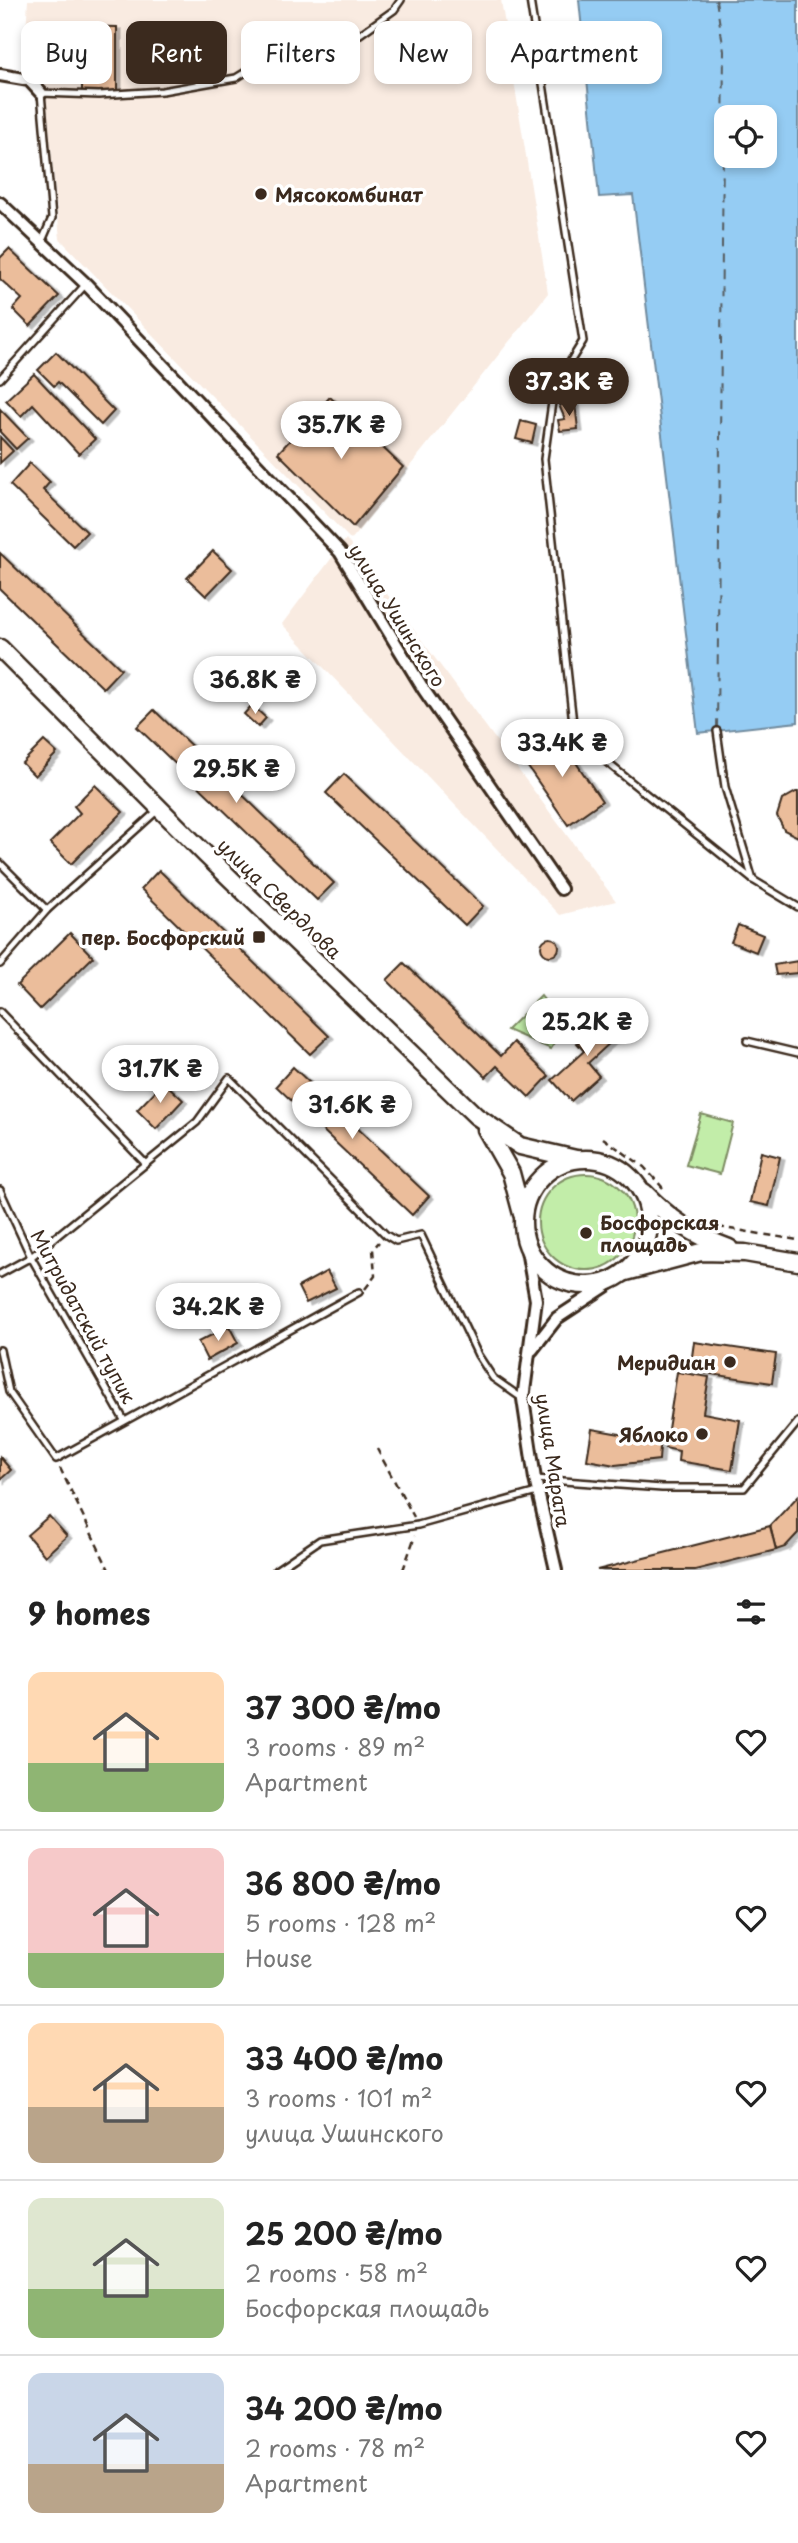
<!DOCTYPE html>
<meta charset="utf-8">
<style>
:root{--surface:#fff;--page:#f2f2f2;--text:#222;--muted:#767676;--line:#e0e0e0;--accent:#3b2a1e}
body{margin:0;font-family:"Playpen Sans",sans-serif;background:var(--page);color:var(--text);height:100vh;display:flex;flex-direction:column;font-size:26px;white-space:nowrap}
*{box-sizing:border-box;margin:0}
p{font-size:23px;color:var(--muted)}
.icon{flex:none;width:38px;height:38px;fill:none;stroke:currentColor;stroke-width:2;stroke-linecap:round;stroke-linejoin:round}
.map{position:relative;height:1570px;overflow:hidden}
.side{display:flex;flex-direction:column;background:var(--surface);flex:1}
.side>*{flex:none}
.guide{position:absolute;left:21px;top:21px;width:756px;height:63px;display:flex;gap:14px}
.buttons{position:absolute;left:714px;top:105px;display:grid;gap:14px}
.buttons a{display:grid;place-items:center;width:63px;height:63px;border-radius:14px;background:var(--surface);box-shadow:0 4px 10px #0003;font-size:35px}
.price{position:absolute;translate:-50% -60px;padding:0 16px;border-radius:24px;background:#fff;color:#222;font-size:23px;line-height:46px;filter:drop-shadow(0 2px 4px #0008)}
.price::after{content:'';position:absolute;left:50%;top:42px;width:21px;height:16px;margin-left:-10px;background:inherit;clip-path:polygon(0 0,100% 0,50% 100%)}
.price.on{background:var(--accent);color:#fff}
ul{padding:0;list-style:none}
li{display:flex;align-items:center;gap:21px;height:175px;padding:0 28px}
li+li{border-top:2px solid var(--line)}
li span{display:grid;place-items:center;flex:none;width:196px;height:140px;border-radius:14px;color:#555}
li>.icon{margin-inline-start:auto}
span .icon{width:84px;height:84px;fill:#fffc;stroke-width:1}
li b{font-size:30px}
h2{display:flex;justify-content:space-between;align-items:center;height:84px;padding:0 28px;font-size:30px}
.tag{padding:0 24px;border-radius:14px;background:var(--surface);box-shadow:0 4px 10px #0003;font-size:24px;line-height:63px}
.tag.on{background:var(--accent);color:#fff}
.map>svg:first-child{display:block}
.built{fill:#f9ebe1}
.green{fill:#c2eda9;stroke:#7e8c64;stroke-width:2}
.water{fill:#95ccf3;stroke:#718b9e;stroke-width:2;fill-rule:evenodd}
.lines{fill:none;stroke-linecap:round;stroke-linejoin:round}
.ferry{stroke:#565b5e;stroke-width:2;stroke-dasharray:9 7;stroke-linecap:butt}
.building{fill:#ebbd9b;stroke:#3b2a1e;stroke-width:2;filter:url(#shadow)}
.lane-casing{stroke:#3b2a1e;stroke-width:10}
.street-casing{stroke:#3b2a1e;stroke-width:16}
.secondary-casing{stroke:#3b2a1e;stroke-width:21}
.path{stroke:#3b2a1e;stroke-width:2.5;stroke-dasharray:7 5;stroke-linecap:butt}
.lane{stroke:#fff;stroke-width:5}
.street{stroke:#fff;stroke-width:10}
.secondary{stroke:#fff;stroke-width:16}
.poi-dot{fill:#3b2a1e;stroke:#fff;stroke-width:2.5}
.labels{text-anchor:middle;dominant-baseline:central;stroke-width:7;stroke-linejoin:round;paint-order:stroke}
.poi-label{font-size:19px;font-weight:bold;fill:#3b2a1e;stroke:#fff;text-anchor:end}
.street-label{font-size:19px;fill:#3b2a1e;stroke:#fff}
</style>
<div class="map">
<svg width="798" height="1570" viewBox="0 0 798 1570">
<defs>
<filter id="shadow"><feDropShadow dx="4.5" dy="2.5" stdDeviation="0" flood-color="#0004"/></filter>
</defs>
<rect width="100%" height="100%" fill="#fff"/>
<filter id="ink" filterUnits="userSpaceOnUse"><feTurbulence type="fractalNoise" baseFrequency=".0143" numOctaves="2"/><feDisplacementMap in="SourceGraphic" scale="14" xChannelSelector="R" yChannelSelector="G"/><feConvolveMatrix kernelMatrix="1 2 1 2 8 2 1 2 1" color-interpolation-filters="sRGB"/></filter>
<g filter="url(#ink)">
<g class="built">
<path d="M 28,0 L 501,0 L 548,293 L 351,540 L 60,239 L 42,56 L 25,49 Z"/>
<path d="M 346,539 L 616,901 L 560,915 L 282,624 Z"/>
</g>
<g class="green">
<path d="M 541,996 L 565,1026 L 551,1049 L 507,1030 Z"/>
<path d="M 701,1114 L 733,1123 L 720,1174 L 686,1165 Z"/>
<circle cx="586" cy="1222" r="48"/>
</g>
<path class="water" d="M 579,0 L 798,0 L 798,722 L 698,733 L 633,195 L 599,197 ZM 726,117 L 765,117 L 765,156 L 726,156 Z"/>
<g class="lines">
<path class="ferry" d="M 716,0 L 724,51 L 717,730"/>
</g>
<g class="building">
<path d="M 69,26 L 117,27 L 117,93 L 82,93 L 82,39 L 68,39 Z"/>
<path d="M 9,249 L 59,296 L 30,326 L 13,309 L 22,299 L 0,279 L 0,258 Z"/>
<path d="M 56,352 L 114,411 L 101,425 L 58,382 L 54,386 L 38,370 Z"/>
<path d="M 34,374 L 95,439 L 79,454 L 33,404 L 21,416 L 6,400 Z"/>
<path d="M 330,397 L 403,467 L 353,527 L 278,453 Z"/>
<path d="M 575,403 L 578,429 L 560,431 L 558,420 L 565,419 L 559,405 Z"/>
<path d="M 0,409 L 28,438 L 16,449 L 0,432 Z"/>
<path d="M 521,421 L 536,425 L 532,443 L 516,439 Z"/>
<path d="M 0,437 L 13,451 L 0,463 Z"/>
<path d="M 30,463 L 50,482 L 43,490 L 87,532 L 73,546 L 10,485 Z"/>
<path d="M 213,551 L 232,569 L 206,596 L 187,578 Z"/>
<path d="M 0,553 L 121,669 L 103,688 L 0,589 Z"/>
<path d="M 252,705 L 266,718 L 258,727 L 244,714 Z"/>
<path d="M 154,710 L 334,883 L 317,900 L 137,727 Z"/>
<path d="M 556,733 L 602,801 L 568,825 L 521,757 Z"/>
<path d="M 44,741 L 57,753 L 35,776 L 22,763 Z"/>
<path d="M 344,774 L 483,906 L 465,925 L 326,793 Z"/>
<path d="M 95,785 L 123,812 L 71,864 L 50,843 L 80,813 L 74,806 Z"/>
<path d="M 796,792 L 798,792 L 798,837 L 784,830 L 777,816 L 782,800 Z"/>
<path d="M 159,870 L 329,1036 L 310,1054 L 141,889 Z"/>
<path d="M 738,925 L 763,935 L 756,952 L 731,942 Z"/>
<path d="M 70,933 L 93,957 L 40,1009 L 17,985 Z"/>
<circle cx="550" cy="947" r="9"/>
<path d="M 798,961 L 798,973 L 776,975 L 774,965 Z"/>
<path d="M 404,963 L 501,1056 L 514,1042 L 549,1076 L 529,1097 L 497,1066 L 486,1077 L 387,980 Z"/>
<path d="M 610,1014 L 624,1030 L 588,1063 L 599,1076 L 571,1101 L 552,1080 L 584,1051 L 577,1043 Z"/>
<path d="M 293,1067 L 429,1196 L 412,1215 L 276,1086 Z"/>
<path d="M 164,1082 L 183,1100 L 156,1129 L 137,1110 Z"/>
<path d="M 761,1152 L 780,1157 L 769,1206 L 750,1202 Z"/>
<path d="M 327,1271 L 336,1288 L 306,1303 L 298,1287 Z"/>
<path d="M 229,1326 L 238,1343 L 207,1360 L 198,1342 Z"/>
<path d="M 694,1342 L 776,1354 L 772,1383 L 690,1371 Z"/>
<path d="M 677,1372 L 709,1377 L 703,1413 L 740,1420 L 732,1470 L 678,1461 L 679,1451 L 665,1448 Z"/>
<path d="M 592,1429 L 620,1434 L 661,1434 L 659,1460 L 615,1465 L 587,1460 Z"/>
<path d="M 0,1457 L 11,1470 L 0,1480 Z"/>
<path d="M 798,1496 L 798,1533 L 785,1547 L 776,1550 L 770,1526 Z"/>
<path d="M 49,1516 L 67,1536 L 45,1556 L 27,1535 Z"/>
<path d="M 770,1526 L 776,1550 L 695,1570 L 597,1570 Z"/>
</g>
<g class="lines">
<defs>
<g id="lane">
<path d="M 530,0 L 583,341 L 554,388 L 544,459 L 573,723 L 589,748 L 753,880 L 798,907"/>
<path d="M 42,241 L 52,218 L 41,93 L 99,95 L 162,91 L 236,78 L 285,48 L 356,37 L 394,10 L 401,0"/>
<path d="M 0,379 L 86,284"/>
<path d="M 717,731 L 725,787 L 753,880"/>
<path d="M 0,863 L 47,910"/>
<path d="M 0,964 L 47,910 L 158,810"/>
<path d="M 0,1012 L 145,1163"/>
<path d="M 747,1041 L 798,1053"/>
<path d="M 0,1190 L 31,1257 L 124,1420"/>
<path d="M 0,1274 L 31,1257 L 197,1122 L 229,1078 L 386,1235 L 396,1241 L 421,1235 L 478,1355 L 493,1378 L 523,1399"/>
<path d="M 0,1350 L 9,1392 L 56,1459 L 359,1292"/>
<path d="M 535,1479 L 662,1488 L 744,1488 L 798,1422"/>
<path d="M 276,1570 L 320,1540 L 418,1525 L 537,1492"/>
</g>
<g id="street">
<path d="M 0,75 L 29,80 L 41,93"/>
<path d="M 0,203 L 86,284 L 340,552 L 424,690 L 561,889"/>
<path d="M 525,1239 L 536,1300 L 523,1399 L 535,1479 L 556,1570"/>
<path d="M 532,1350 L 557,1318 L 618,1278"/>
</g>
<g id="secondary">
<path d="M 0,648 L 206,855 L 476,1116 L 520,1146 L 576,1159"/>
<path d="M 486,1129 L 511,1173 L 522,1214"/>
<circle cx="586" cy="1222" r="63"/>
<path d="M 644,1192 C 670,1219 693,1235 729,1248"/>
<path d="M 626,1272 L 701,1252 L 745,1253 L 798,1262"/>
</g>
</defs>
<use href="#lane" class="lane-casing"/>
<use href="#street" class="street-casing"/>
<use href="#secondary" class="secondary-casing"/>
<g class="path">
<path d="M 603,1138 L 644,1167 L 663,1188"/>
<path d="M 718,1227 L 798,1240"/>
<path d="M 365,1289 L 375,1276 L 373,1249 L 379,1242"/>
<path d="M 377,1449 L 414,1517"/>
<path d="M 60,1468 L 109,1570"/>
<path d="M 403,1570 L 415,1536"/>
</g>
<use href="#lane" class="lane"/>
<use href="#street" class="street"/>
<use href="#secondary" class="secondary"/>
</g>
</g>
<g class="poi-dot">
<circle cx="261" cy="194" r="7"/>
<rect x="252" y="930" width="14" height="14" rx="3.5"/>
<circle cx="586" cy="1233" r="7"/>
<circle cx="730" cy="1362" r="7"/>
<circle cx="702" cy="1434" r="7"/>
</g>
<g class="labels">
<g class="poi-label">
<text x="275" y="194" text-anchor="start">Мясокомбинат</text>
<text x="245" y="937">пер. Босфорский</text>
<text x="600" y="1222" text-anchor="start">Босфорская<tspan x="600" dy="22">площадь</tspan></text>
<text x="716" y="1362">Меридиан</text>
<text x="688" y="1434">Яблоко</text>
</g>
<g class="street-label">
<text transform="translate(398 615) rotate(58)">улица Ушинского</text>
<text transform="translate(280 898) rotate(44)">улица Свердлова</text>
<text transform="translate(84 1316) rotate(61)">Митридатский тупик</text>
<text transform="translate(554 1460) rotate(81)">улица Марата</text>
</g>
</g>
</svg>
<div class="buttons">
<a><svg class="icon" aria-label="locate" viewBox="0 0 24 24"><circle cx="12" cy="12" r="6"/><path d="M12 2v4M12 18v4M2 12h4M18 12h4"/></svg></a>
</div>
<b class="price on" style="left:569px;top:418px">37.3K ₴</b>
<b class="price" style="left:341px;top:461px">35.7K ₴</b>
<b class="price" style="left:255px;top:716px">36.8K ₴</b>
<b class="price" style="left:562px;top:779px">33.4K ₴</b>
<b class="price" style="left:236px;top:805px">29.5K ₴</b>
<b class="price" style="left:587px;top:1058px">25.2K ₴</b>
<b class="price" style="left:160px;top:1105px">31.7K ₴</b>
<b class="price" style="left:352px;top:1141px">31.6K ₴</b>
<b class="price" style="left:218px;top:1343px">34.2K ₴</b>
<div class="guide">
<a class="tag">Buy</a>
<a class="tag on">Rent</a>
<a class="tag">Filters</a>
<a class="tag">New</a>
<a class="tag">Apartment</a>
</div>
</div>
<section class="side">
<h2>9 homes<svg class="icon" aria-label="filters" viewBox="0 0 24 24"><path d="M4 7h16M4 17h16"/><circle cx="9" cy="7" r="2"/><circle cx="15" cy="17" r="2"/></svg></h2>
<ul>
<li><span style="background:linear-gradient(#ffd9b3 65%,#8fb573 0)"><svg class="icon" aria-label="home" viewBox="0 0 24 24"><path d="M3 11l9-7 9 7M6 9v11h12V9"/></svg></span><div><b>37 300 ₴/mo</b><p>3 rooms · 89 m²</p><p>Apartment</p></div><svg class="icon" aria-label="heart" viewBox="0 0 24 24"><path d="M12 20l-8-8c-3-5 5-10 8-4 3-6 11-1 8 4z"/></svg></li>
<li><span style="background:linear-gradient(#f6c9c9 75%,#8fb573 0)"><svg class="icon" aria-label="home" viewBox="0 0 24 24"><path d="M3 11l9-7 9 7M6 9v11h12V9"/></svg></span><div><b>36 800 ₴/mo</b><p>5 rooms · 128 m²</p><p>House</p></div><svg class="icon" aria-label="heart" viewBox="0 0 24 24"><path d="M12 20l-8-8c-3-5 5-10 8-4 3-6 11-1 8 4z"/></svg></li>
<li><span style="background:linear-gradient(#ffd9b3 60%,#b9a48a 0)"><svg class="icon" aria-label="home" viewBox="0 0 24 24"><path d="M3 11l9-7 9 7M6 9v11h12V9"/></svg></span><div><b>33 400 ₴/mo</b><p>3 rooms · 101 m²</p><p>улица Ушинского</p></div><svg class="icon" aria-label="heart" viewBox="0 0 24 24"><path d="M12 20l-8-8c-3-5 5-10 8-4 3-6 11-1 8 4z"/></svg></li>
<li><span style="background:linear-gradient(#dfe7d0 65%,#8fb573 0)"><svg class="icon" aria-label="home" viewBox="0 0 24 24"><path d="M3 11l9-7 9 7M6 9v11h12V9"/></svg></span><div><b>25 200 ₴/mo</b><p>2 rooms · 58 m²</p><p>Босфорская площадь</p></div><svg class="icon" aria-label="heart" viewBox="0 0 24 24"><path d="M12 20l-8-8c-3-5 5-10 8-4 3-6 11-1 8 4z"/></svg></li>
<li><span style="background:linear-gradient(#c9d6e8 65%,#b9a48a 0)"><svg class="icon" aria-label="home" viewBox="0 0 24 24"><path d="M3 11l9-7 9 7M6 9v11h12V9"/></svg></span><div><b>34 200 ₴/mo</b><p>2 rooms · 78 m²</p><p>Apartment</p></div><svg class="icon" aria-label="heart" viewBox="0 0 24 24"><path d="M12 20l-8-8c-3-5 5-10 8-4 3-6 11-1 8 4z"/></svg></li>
</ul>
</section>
